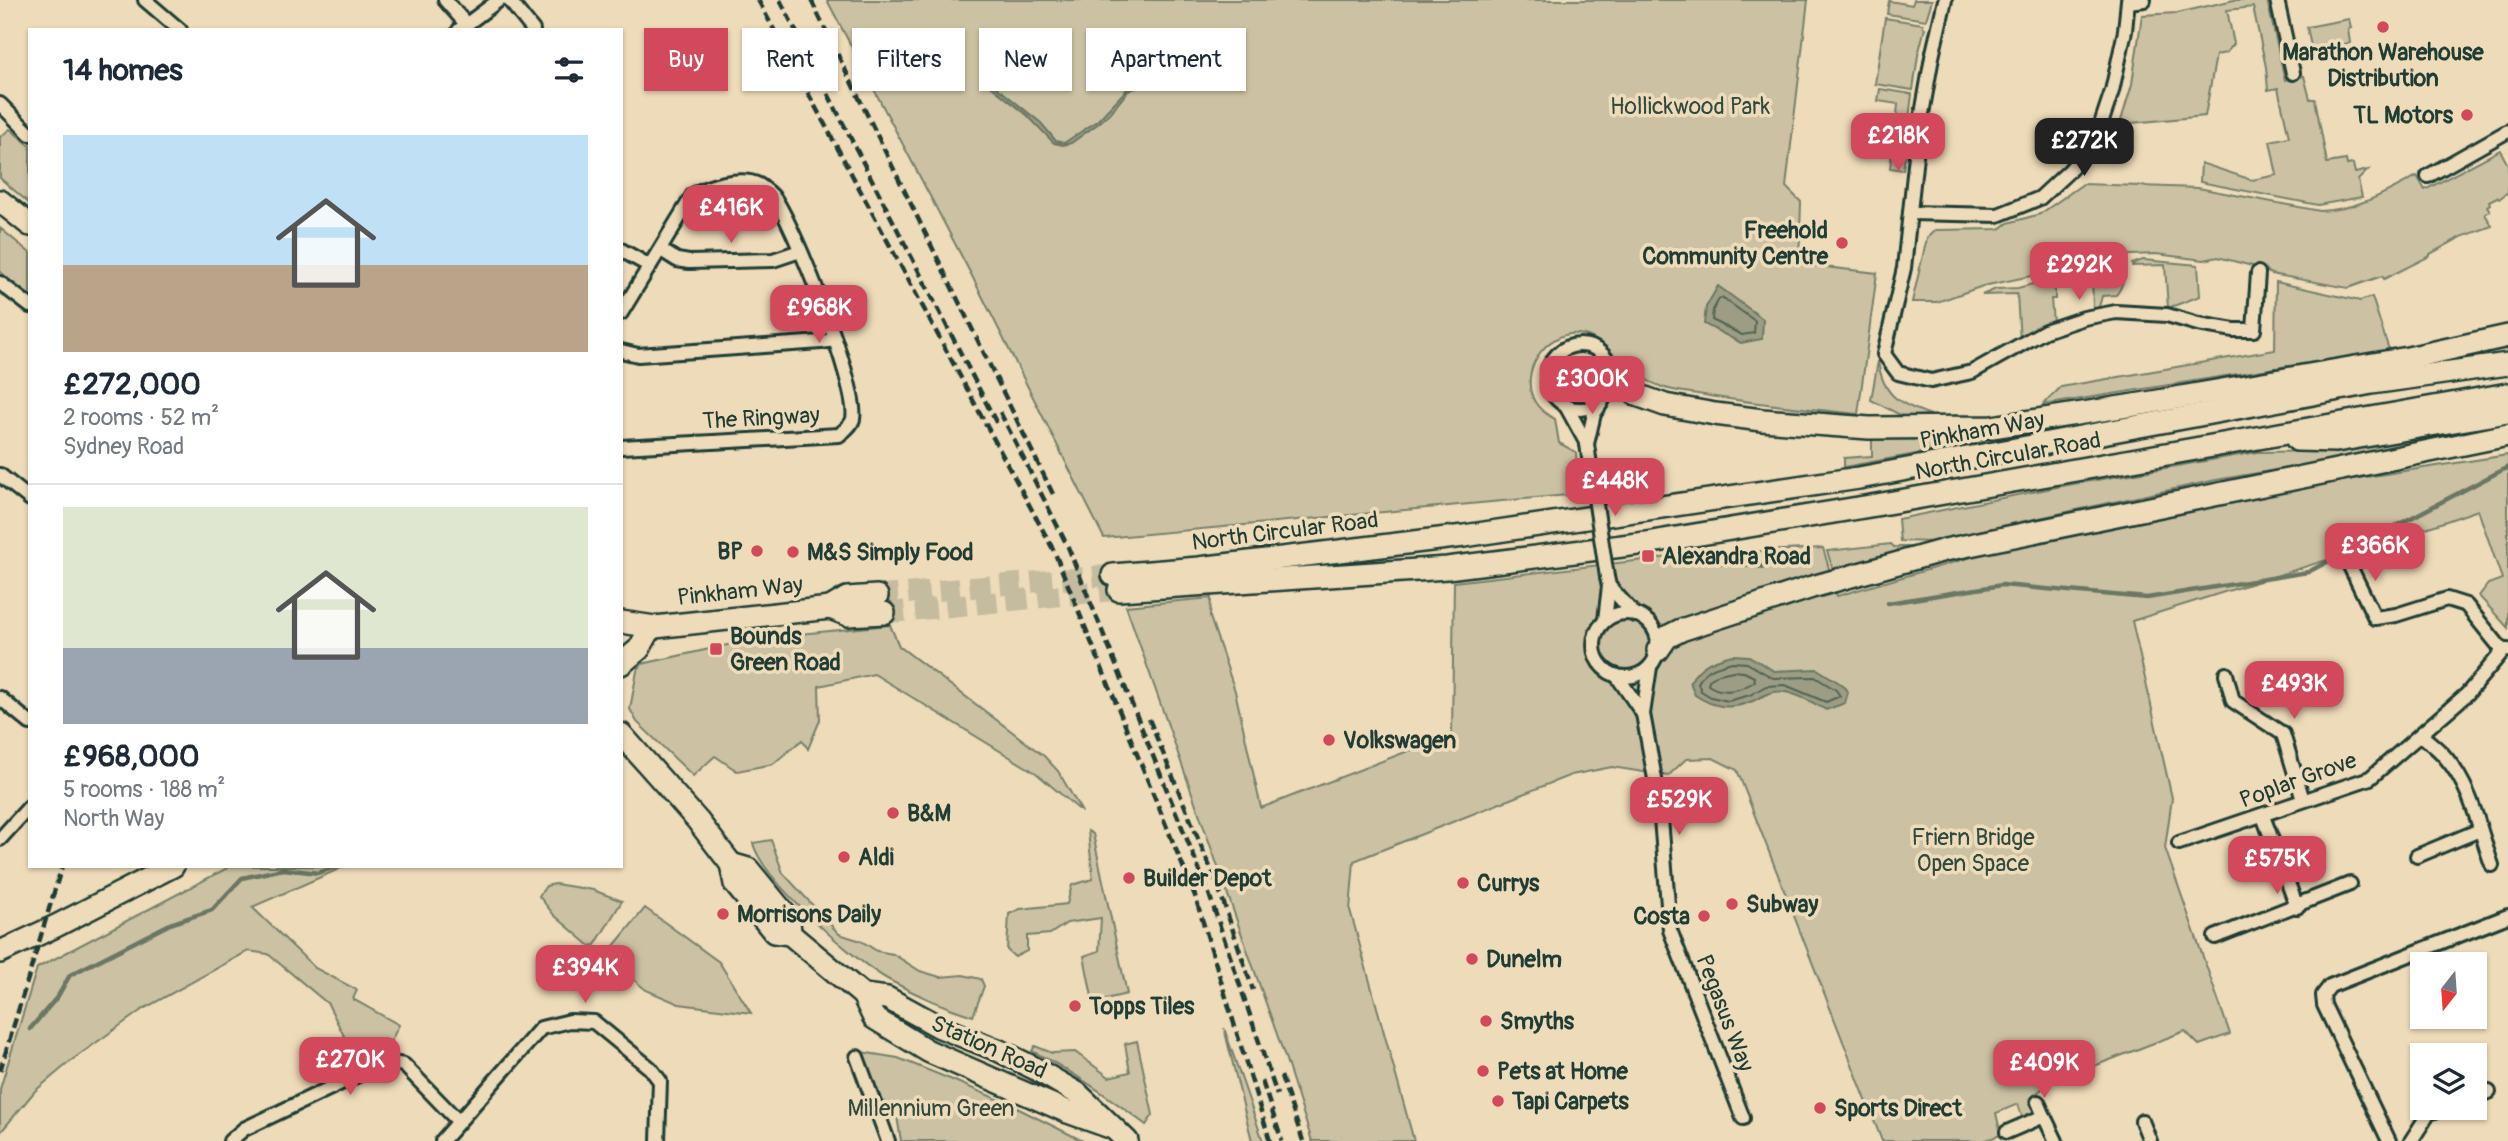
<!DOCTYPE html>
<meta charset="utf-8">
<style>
:root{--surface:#fff;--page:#f6f6f7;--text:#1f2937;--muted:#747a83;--line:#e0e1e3;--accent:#d1495b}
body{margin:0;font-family:Pangolin,sans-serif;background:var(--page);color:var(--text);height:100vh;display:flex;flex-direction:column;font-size:26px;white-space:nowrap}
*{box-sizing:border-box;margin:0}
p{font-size:23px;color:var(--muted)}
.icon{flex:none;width:38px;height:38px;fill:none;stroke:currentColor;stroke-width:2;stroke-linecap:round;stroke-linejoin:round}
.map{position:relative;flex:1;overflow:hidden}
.panel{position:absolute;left:28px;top:28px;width:595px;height:840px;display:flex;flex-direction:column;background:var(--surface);border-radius:0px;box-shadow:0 2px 5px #0004}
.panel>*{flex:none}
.top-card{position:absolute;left:644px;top:28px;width:665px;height:63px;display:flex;gap:14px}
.needle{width:46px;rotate:197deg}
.fabs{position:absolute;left:2410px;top:952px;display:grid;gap:14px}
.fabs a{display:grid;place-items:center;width:77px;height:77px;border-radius:0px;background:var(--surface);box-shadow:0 2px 5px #0004;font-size:35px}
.price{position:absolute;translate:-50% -60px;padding:0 16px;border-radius:14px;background:var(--accent);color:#fff;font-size:23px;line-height:46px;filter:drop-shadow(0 2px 4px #0008)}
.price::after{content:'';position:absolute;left:50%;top:42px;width:21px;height:16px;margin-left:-10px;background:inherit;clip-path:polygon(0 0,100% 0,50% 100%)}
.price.current{background:#222;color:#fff}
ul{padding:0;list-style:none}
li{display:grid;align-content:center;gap:14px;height:371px;padding:0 35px}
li+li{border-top:2px solid var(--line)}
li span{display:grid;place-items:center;height:217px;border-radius:0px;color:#555}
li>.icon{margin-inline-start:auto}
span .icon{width:126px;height:126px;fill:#fffc;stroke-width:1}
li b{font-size:30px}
h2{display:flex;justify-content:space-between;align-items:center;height:84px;padding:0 35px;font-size:30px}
.pill{padding:0 24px;border-radius:0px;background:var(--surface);box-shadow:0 2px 5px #0004;font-size:24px;line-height:63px}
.pill.current{background:var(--accent);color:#fff}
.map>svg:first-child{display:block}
.green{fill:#ccc2a3;stroke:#76806c;stroke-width:2}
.water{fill:#9c9d84;stroke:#6a7764;stroke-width:2}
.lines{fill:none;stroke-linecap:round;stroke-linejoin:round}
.shore{stroke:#516354;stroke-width:2}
.stream{stroke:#6a7764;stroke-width:4.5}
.trunk-tunnel{stroke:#c5bb9e;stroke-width:21;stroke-dasharray:21 10;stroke-linecap:butt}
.minor-casing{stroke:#1f3d34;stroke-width:18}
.primary-casing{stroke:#1f3d34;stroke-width:26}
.trunk-casing{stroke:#1f3d34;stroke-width:26}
.minor{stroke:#eedbb9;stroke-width:12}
.primary{stroke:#eedbb9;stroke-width:21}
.trunk{stroke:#eedbb9;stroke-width:21}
.rail{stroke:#1f3d34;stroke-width:4.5;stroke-dasharray:10 5;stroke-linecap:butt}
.minor-bridge-casing{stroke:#1f3d34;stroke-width:18;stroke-linecap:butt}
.minor-bridge{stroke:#eedbb9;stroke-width:12}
.poi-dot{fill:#d1495b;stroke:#eedbb9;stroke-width:2.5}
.labels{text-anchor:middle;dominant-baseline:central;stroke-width:7;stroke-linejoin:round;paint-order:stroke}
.poi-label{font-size:23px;font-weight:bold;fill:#1f3d34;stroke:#eedbb9;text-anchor:start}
.park-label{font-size:23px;fill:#304a3f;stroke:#eedbb9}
.street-label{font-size:23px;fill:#1f3d34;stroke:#eedbb9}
</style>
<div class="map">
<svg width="2508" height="1141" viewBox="0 0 2508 1141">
<rect width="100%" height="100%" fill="#eedbb9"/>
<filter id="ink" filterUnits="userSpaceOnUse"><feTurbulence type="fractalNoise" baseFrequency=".0143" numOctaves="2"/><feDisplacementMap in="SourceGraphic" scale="14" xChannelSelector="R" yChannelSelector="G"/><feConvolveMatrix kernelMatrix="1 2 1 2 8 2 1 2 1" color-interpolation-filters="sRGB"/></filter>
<g filter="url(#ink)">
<g class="green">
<path d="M 827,0 L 1808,0 L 1786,187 L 1801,202 L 1799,264 L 1877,273 L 1858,414 C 1808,409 1759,404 1709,396 C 1694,393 1676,392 1662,387 C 1649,382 1631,372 1620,363 C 1606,350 1599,336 1578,334 C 1545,331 1518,373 1535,402 C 1540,410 1547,415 1555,419 L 1559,443 L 1576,452 L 1578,494 L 1104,538 L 972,276 Z"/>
<path d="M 1914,0 L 1932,0 L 1926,20 L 1887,14 L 1889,1 L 1912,5 Z"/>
<path d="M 2234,0 L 2267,0 L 2285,80 L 2304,76 L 2310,99 L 2315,99 L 2327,163 L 2346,160 L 2347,165 L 2353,164 L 2355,173 L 2368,170 L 2358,180 L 2362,197 L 2318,205 L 2200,182 L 2201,163 L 2252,180 L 2277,175 L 2270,141 L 2289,137 L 2278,88 L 2268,90 L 2266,67 L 2253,7 L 2227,10 L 2234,44 L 2226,53 L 2216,55 L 2205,116 L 2120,124 L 2132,84 L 2142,15 L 2177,13 Z"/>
<path d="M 1885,18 L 1923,24 L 1923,27 L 1925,28 L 1918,55 L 1913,90 L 1875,84 Z"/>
<path d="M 2349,19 L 2351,28 L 2348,29 L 2350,43 L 2312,51 L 2307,27 Z"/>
<path d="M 1880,89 L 1912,94 L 1908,126 L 1896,125 L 1898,104 L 1878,101 Z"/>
<path d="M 10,129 L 30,146 L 30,204 L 0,178 L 0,137 Z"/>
<path d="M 1895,131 L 1908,133 L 1903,170 L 1890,168 Z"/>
<path d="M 2500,150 L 2508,165 L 2508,192 L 2499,199 L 2497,197 L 2489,201 L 2490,204 L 2487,206 L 2490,211 L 2485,214 L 2492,226 L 2461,237 L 2430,254 L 2430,256 L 2384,279 L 2382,276 L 2348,288 L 2271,274 L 2260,268 L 2218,257 L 2204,260 L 2156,254 L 2082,257 L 2065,269 L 1983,286 L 1937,302 L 1912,302 L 1927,238 L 1935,230 L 2000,229 L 2008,223 L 2040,214 L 2083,184 L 2198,188 L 2320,211 C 2356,210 2386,193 2417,176 L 2425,190 Z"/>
<path d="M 0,228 L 30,253 L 30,297 L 0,272 Z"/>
<path d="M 2143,260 L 2198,265 L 2200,296 L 2168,308 L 2165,265 L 2132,266 L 2132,264 Z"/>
<path d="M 2125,263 C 2125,274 2124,286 2116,295 L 2102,296 L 2099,307 L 2093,310 L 2092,274 L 2073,274 L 2072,279 L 2055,280 L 2055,299 L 2051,299 L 2053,322 L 2020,341 L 2017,294 L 1982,295 L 1996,289 L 2018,288 L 2048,280 L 2082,266 Z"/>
<path d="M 2276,282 L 2360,301 L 2372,297 L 2389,350 L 2043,405 L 2061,387 L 2275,350 Z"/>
<path d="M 1878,361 C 1883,396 1899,404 1931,415 L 1904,417 L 1871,400 Z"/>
<circle cx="1580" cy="378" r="17"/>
<path d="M 2508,423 L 2508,431 L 2216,480 L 1969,533 L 1936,542 L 1900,541 L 1898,519 L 2062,486 L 2257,452 L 2345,451 Z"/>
<path d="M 2013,429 L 2015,436 L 1844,467 L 1844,458 L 1872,456 L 1872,439 Z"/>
<path d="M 2508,455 L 2508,628 L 2479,596 L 2488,584 L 2502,579 L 2478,510 L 2403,536 L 2132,621 L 2172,798 L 2165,848 L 2230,1034 L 2199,1045 L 2185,1031 L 2050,1083 L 2029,1099 L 2034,1113 L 2023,1119 L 2018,1104 L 1996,1113 L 2001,1135 L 1982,1141 L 1882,1141 L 1737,770 L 1713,758 L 1686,759 L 1668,776 L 1612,767 L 1571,775 L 1354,861 L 1350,910 L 1414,1141 L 1312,1141 L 1286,1060 L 1126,606 L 1211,598 L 1210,617 L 1235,691 L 1261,808 L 1452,734 L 1454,582 L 1687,555 L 1823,548 L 1837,596 L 2076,527 L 2353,479 Z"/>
<path d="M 1891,544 L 1894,547 L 1933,547 L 1835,576 L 1827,551 Z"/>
<path d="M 890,625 L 899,646 L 1044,756 L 1058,771 L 1082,812 L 1036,773 L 874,674 L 819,686 L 820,720 L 808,749 L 802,740 L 773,764 L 737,771 L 715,756 L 693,776 L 637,722 L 630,709 L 637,671 L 642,664 L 759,638 Z"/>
<path d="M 1088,831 L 1093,834 L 1127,994 L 1093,1002 L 1084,956 L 1099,951 L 1101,918 L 1067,923 L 1050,934 L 1027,936 L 1027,951 L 1015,957 L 1007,950 L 1009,914 L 1020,909 L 1067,904 L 1072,885 L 1093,879 Z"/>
<path d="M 771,840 L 783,873 L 839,934 L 861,941 L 877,951 L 893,954 L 920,971 L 940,977 L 963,975 L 981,979 L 984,986 L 973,1016 C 944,1007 915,994 889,980 C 854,961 762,879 753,843 Z"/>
<path d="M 231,866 L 346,866 L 252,907 L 315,968 L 357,990 L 353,999 L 399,1025 L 391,1041 L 356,1060 L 328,1004 L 268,954 L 248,951 L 143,1009 L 72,1060 L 35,1091 L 0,1133 L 0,1089 L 37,968 Z"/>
<path d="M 555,884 L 593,890 L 622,901 L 595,945 L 590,946 L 554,915 L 539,896 L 546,886 Z"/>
<path d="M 645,908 L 719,962 L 751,1013 L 679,1004 L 646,990 L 611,961 L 608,953 Z"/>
<path d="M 1224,1028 L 1263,1141 L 1252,1141 Z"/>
<path d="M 1137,1041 L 1153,1115 L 1146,1125 C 1109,1097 1074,1072 1032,1051 L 1035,1046 L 1052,1053 L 1075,1052 L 1109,1077 L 1130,1072 L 1125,1044 Z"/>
<path d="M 861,1052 L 898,1058 L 950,1079 L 1011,1105 L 1083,1141 L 901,1141 L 896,1110 L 879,1099 Z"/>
</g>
<g class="water">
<path d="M 989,81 L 1041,123 L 1056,141 L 1064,143 L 1097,121 L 1128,88 L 1135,85 L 1136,88 L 1128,91 L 1111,112 L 1099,123 L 1071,143 L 1063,145 L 1054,143 L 1027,115 L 988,84 Z"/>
<path d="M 1718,286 L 1763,319 L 1762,339 L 1741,343 L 1704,324 L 1706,307 Z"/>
<path d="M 1732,655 L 1749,656 L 1774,671 L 1817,669 L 1841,684 L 1848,692 L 1845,703 L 1826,710 C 1814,703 1798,694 1785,692 C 1771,690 1764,696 1753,701 C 1731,710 1714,708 1695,695 L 1690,682 C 1700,664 1713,660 1732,655 Z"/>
</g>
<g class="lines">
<g class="shore">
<path d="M 1723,298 L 1755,321 L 1754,333 L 1742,335 L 1712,320 L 1713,310 L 1719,299 Z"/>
<path d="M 1732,662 L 1747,663 L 1773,678 L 1815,677 L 1836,690 L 1840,696 L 1826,702 L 1785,685 L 1766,686 L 1750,695 L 1728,701 L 1711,697 L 1701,691 L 1698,683 C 1705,668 1718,666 1732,662 Z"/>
<path d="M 1733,671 L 1744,672 L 1754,677 L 1755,681 C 1741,691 1723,695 1708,685 L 1709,680 L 1719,674 Z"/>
</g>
<g class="stream">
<path d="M 1685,559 L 1765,567"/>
<path d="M 1888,603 L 2002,585 L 2147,598 L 2308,572 L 2508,467"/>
<path d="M 30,1029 L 58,996 L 70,975 L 170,924 L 212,910 L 242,878 L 283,869 L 318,873 L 338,866"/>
</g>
<g class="trunk-tunnel">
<path d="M 877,596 L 1113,575"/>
<path d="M 884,613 L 1119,590"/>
</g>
<defs>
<g id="minor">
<path d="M 145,0 L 180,30"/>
<path d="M 445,0 L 466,24"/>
<path d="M 509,0 L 533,30"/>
<path d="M 1945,0 L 1932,57 L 1918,137 L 1904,268 L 1884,354 L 1898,373 L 1931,381 L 1972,372 L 2045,331 L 2084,318 L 2116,312 L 2167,315 L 2198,324 L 2234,330 L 2254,330 L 2258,273"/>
<path d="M 2277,0 L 2293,73"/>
<path d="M 2128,2 L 2144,0"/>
<path d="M 459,30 L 499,0"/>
<path d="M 0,104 L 30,134"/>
<path d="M 2428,176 L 2508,131"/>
<path d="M 1911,213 L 1998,215 L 2040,198 L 2069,171 L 2096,139 L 2112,91 L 2125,31 L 2128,0"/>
<path d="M 621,250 L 650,266"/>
<path d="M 661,250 L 677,260 L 689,262 L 773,260 L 800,251"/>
<path d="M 0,283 L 30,306"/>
<path d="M 621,313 L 693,195 C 708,185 742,176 759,185 C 765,189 771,193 775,199 C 795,228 859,388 853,419 C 851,426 844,431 839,435 L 621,447"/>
<circle cx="1580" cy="377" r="32"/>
<path d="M 621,351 L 638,355 L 821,342 L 835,340"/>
<path d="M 1566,406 L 1587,444 L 1590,465"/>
<path d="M 1587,444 L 1594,414 L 1602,402"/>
<path d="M 0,475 L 30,499"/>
<path d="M 2347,560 L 2375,618 L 2396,615 L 2447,599 L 2466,605 L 2503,651"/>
<path d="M 1609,586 L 1635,615"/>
<circle cx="1626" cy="645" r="32"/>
<path d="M 1605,620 L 1609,586 L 1607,577"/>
<path d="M 2226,674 L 2233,701 L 2283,734 L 2303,800"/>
<path d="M 1617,676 L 1643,714 L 1650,667"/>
<path d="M 0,698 L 30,723"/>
<path d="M 1643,714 L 1660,806 L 1670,930 L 1743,1118"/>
<path d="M 2421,735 C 2429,742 2439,749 2446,758 C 2472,788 2479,829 2492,865"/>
<path d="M 2263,816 L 2297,907"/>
<path d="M 0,839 L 30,806"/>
<path d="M 2179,843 L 2370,778 L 2467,694 L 2503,651 L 2508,650"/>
<path d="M 2417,856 L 2480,830"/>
<path d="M 2215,937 L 2350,884"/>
<path d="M 857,1057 L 888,1141"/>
<path d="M 2474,1097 L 2489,1092"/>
<path d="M 2038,1102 L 2044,1116"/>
<path d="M 2142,1121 L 2150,1141"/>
<path d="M 2007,1132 L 2044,1116 L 2056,1141"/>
<path d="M 230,1141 L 244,1129 L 385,1062 L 404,1065 L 458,1121"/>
<path d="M 442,1141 L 541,1028 L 570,1021 L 594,1022 L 650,1068 L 660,1081 L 658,1141"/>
<path d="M 2389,1141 L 2324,1005 L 2323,995 L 2330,986 L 2508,916"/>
<path d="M 2411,1141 L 2429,1113 L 2444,1108"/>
</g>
<g id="primary">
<path d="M 0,201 L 30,225"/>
<path d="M 621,734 L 698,821 L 731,864 L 735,884 L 774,932 L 790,934 L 863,995 L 874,1018 L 928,1051 L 1068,1112 L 1110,1127"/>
<path d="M 731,864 L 748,869 L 789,919 L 790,934"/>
<path d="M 863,995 L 887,998 L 940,1027 L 1000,1051 L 1034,1068 L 1077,1093 L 1127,1141"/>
</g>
<g id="trunk">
<path d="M 1612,375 L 1637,395 L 1665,405 L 1715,414 L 1762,420 L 1869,428 L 1992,427 L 2141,404 L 2408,358 L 2508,336"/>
<path d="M 2297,440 L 2336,441 L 2508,412"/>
<path d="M 1113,575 L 1199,568 L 1464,536 L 1859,478 L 2372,383 L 2508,364"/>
<path d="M 1119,590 L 1447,568 L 1646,543 L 1876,505 L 2508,394"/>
<path d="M 830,608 L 848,615 L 884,613"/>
<path d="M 621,622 L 655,627 L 830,608 L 847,598 L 877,596"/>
<path d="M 1658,650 L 1667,637 L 1681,630 L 1812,587 L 1945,550 L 2508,435"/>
<path d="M 621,664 L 639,649 L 648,633"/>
<path d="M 0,952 L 56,926 L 173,866"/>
</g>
</defs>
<use href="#minor" class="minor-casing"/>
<use href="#primary" class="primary-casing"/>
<use href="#trunk" class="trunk-casing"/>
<use href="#minor" class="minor"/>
<use href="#primary" class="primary"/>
<use href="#trunk" class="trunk"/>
<g class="rail">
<path d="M 758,0 L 1054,551 L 1195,896 L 1270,1141"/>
<path d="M 780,0 L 998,426"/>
<path d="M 811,0 L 1053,494"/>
<path d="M 1000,412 L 1068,547 L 1208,891 L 1277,1095"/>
<path d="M 1149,719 L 1219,889 L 1253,990"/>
<path d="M 0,1071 L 62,866"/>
<path d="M 1281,1076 L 1303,1141"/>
<path d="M 1262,1081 L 1282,1141"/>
</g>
<defs>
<path id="minor-bridge" d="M 1590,465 L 1607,577"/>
</defs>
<use href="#minor-bridge" class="minor-bridge-casing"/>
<use href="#minor-bridge" class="minor-bridge"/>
</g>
</g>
<g class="poi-dot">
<circle cx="2383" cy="27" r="7"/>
<circle cx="2467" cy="115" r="7"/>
<circle cx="1842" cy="243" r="7"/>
<circle cx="757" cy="551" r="7"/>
<circle cx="793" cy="552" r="7"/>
<rect x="1641" y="549" width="14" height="14" rx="3.5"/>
<rect x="709" y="642" width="14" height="14" rx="3.5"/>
<circle cx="1329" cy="740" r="7"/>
<circle cx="893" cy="813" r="7"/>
<circle cx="844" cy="857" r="7"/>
<circle cx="1129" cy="878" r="7"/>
<circle cx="1463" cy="883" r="7"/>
<circle cx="1732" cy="904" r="7"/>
<circle cx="723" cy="914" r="7"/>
<circle cx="1704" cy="916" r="7"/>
<circle cx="1472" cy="959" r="7"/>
<circle cx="1075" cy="1006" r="7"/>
<circle cx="1486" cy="1021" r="7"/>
<circle cx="1483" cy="1071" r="7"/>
<circle cx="1498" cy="1101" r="7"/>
<circle cx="1820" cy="1108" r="7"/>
</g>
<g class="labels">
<g class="poi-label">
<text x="2383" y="52" text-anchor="middle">Marathon Warehouse<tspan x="2383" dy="26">Distribution</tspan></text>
<text x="2453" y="115" text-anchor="end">TL Motors</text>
<text x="1828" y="230" text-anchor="end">Freehold<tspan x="1828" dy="26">Community Centre</tspan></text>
<text x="743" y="551" text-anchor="end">BP</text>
<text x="807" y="552">M&amp;S Simply Food</text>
<text x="1662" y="556">Alexandra Road</text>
<text x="730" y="636">Bounds<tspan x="730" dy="26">Green Road</tspan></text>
<text x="1343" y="740">Volkswagen</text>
<text x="907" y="813">B&amp;M</text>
<text x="858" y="857">Aldi</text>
<text x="1143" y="878">Builder Depot</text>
<text x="1477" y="883">Currys</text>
<text x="1746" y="904">Subway</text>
<text x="737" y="914">Morrisons Daily</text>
<text x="1690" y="916" text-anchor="end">Costa</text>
<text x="1486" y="959">Dunelm</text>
<text x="1089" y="1006">Topps Tiles</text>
<text x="1500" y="1021">Smyths</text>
<text x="1497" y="1071">Pets at Home</text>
<text x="1512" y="1101">Tapi Carpets</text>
<text x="1834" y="1108">Sports Direct</text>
</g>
<g class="park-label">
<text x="1690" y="106">Hollickwood Park</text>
<text x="1973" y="837">Friern Bridge<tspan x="1973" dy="26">Open Space</tspan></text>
<text x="931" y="1108">Millennium Green</text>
</g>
<g class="street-label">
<text transform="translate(761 418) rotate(-3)">The Ringway</text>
<text transform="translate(1982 430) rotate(-10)">Pinkham Way</text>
<text transform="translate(2008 456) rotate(-10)">North Circular Road</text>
<text transform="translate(1285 531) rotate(-7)">North Circular Road</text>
<text transform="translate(740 591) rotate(-6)">Pinkham Way</text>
<text transform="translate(2298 780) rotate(-20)">Poplar Grove</text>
<text transform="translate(1725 1013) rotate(69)">Pegasus Way</text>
<text transform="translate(989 1047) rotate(24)">Station Road</text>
</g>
</g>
</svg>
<div class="fabs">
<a><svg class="needle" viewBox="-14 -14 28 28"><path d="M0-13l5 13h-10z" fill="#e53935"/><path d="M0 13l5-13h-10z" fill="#747a83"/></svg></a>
<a><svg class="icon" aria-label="layers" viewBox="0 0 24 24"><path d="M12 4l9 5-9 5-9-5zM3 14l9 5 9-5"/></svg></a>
</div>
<b class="price" style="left:1898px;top:173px">£218K</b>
<b class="price current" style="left:2084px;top:178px">£272K</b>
<b class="price" style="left:731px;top:245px">£416K</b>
<b class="price" style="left:2079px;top:302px">£292K</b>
<b class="price" style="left:819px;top:345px">£968K</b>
<b class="price" style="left:1592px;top:416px">£300K</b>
<b class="price" style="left:1615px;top:518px">£448K</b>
<b class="price" style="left:2375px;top:583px">£366K</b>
<b class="price" style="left:2294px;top:721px">£493K</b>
<b class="price" style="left:1679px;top:837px">£529K</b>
<b class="price" style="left:2277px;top:896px">£575K</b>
<b class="price" style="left:585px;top:1005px">£394K</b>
<b class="price" style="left:350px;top:1097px">£270K</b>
<b class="price" style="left:2044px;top:1100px">£409K</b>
<div class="top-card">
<a class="pill current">Buy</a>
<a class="pill">Rent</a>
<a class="pill">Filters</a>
<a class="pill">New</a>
<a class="pill">Apartment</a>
</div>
<section class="panel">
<h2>14 homes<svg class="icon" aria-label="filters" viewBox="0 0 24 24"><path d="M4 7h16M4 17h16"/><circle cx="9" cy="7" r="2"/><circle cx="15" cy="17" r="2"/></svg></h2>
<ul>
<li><span style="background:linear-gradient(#bfe0f5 60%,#b9a48a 0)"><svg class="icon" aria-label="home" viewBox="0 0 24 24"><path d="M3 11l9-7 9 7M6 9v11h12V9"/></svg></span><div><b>£272,000</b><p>2 rooms · 52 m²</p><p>Sydney Road</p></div></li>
<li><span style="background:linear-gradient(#dfe7d0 65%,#9aa5b1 0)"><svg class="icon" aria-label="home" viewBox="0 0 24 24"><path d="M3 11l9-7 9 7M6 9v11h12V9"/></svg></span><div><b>£968,000</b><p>5 rooms · 188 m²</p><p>North Way</p></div></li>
</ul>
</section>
</div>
